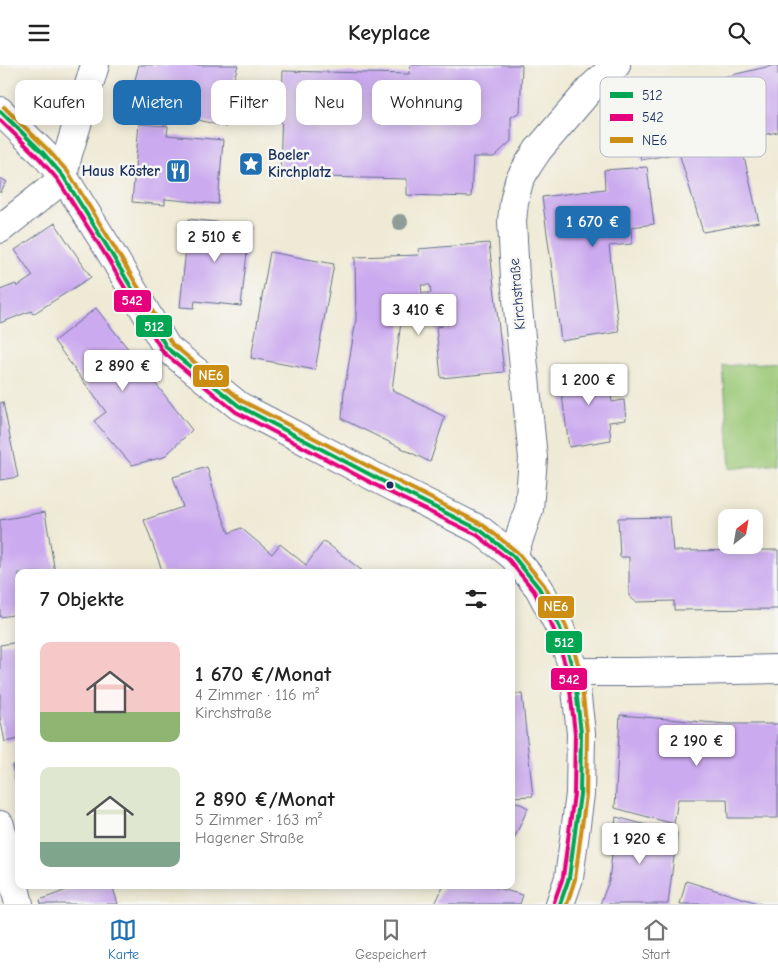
<!DOCTYPE html>
<html lang="de">
<meta charset="utf-8">
<style>
:root{--surface:#fff;--page:#f6f6f6;--text:#222;--muted:#767676;--line:#e0e0e0;--accent:#1f6fb2}
body{margin:0;font-family:"Comic Neue",sans-serif;background:var(--page);color:var(--text);height:100vh;display:flex;flex-direction:column;font-size:19px;white-space:nowrap}
*{box-sizing:border-box;margin:0}
p{font-size:16px;color:var(--muted)}
.icon{flex:none;width:28px;height:28px;fill:none;stroke:currentColor;stroke-width:2;stroke-linecap:round;stroke-linejoin:round}
.map{position:relative;flex:1;overflow:hidden}
.panel{position:absolute;left:15px;top:504px;width:500px;height:320px;display:flex;flex-direction:column;background:var(--surface);border-radius:10px;box-shadow:0 2px 12px #0003}
.panel>*{flex:none}
.hud{position:absolute;left:15px;top:15px;width:500px;height:45px;display:flex;gap:10px}
.needle{width:32px;rotate:31deg}
.tools{position:absolute;left:718px;top:444px;display:grid;gap:10px}
.tools a{display:grid;place-items:center;width:45px;height:45px;border-radius:10px;background:var(--surface);box-shadow:0 2px 12px #0003;font-size:25px}
.price{position:absolute;translate:-50% -42px;padding:0 11px;border-radius:5px;background:#fff;color:#222;font-size:16px;line-height:32px;filter:drop-shadow(0 1px 2px #0008)}
.price::after{content:'';position:absolute;left:50%;top:30px;width:15px;height:11px;margin-left:-8px;background:inherit;clip-path:polygon(0 0,100% 0,50% 100%)}
.price.on{background:var(--accent);color:#fff}
ul{padding:0;list-style:none}
li{display:flex;align-items:center;gap:15px;height:125px;padding:0 25px}
li span{display:grid;place-items:center;flex:none;width:140px;height:100px;border-radius:10px;color:#555}
li>.icon{margin-inline-start:auto}
span .icon{width:60px;height:60px;fill:#fffc;stroke-width:1}
li b{font-size:21px}
h2{display:flex;justify-content:space-between;align-items:center;height:60px;padding:0 25px;font-size:21px}
.tag{padding:0 18px;border-radius:10px;background:var(--surface);box-shadow:0 2px 12px #0003;font-size:18px;line-height:45px}
.tag.on{background:var(--accent);color:#fff}
header{display:flex;justify-content:space-between;align-items:center;height:65px;padding:0 25px;background:var(--surface);font-size:22px;font-weight:700}
.dock{display:flex;justify-content:space-around;align-items:center;height:70px;border-top:1px solid var(--line);background:var(--surface);font-size:14px;color:var(--muted)}
.dock a{display:grid;justify-items:center;gap:2px}
.dock .on{color:var(--accent)}
.map>svg:first-child{display:block}
.green{fill:#9ac775;stroke:#5a7b6a}
.building{fill:#cbaaef;fill-rule:evenodd}
.lines{fill:none;stroke-linecap:round;stroke-linejoin:round}
.minor-casing{stroke:#657088;stroke-width:30}
.minor{stroke:#fff;stroke-width:28}
.bus-1-casing{stroke:#f6f6f2;stroke-width:8}
.bus-2-casing{stroke:#f6f6f2;stroke-width:8}
.bus-3-casing{stroke:#f6f6f2;stroke-width:8}
.bus-1{stroke:#00a651;stroke-width:4}
.bus-2{stroke:#e5007d;stroke-width:4}
.bus-3{stroke:#cb8e13;stroke-width:4}
.tree{fill:#8f9c97}
.bus-dot{fill:#1b2f5e;stroke:#f6f6f2;stroke-width:2}
.labels{text-anchor:middle;dominant-baseline:central;stroke-width:5;stroke-linejoin:round;paint-order:stroke}
.poi-label{font-size:15px;font-weight:bold;fill:#1b2f5e;stroke:#f6f6f2;text-anchor:start}
.street-label{font-size:15px;fill:#1b2f5e;stroke:#f6f6f2}
.key{fill:#f6f6f2;stroke:#b4bac6;stroke-width:1}
.key-label{font-size:14px;fill:#1b2f5e}
.line-badge{stroke:#f6f6f2;stroke-width:2}
.badge-label{font-size:14px;text-anchor:middle;font-weight:bold;fill:#fff}
</style>
<header><svg class="icon" aria-label="menu" viewBox="0 0 24 24"><path d="M4 6h16M4 12h16M4 18h16"/></svg>Keyplace<svg class="icon" aria-label="search" viewBox="0 0 24 24"><circle cx="10" cy="10" r="6"/><path d="M15 15l6 6"/></svg></header>
<div class="map">
<svg width="778" height="839" viewBox="0 0 778 839">
<rect width="100%" height="100%" fill="#f6f6f2"/>
<filter id="ink" filterUnits="userSpaceOnUse"><feTurbulence type="fractalNoise" baseFrequency=".02" numOctaves="2"/><feDisplacementMap in="SourceGraphic" scale="10" xChannelSelector="R" yChannelSelector="G"/><feConvolveMatrix kernelMatrix="1 2 1 2 8 2 1 2 1" color-interpolation-filters="sRGB"/></filter>
<filter id="wash" filterUnits="userSpaceOnUse"><feTurbulence type="fractalNoise" baseFrequency=".0096" numOctaves="4" result="noise"/><feDisplacementMap in="SourceGraphic" scale="20" xChannelSelector="R" yChannelSelector="G"/><feGaussianBlur stdDeviation="1.12" result="paint"/><feColorMatrix in="noise" values="0 0 0 0 0 0 0 0 0 0 0 0 0 0 0 0 0 1.4 0 .05"/><feComposite in="paint" operator="in"/></filter>
<g filter="url(#wash)">
<rect width="100%" height="100%" fill="#efead5"/>
<path class="green" d="M 778,297 L 778,398 L 730,404 L 723,301 Z"/>
<g id="blocks">
<g class="building">
<path d="M 139,0 L 238,0 L 228,35 L 233,36 L 226,62 L 183,51 L 182,56 L 127,44 Z"/>
<path d="M 410,0 L 522,0 L 520,47 L 511,52 L 511,76 L 494,92 L 473,92 L 471,132 L 407,130 L 407,114 L 280,111 L 283,6 L 409,9 Z"/>
<path d="M 775,0 L 778,0 L 778,67 L 740,74 L 759,157 L 703,167 L 679,88 L 641,95 L 629,31 L 703,17 L 706,31 L 723,29 L 719,13 Z"/>
<path d="M 139,59 L 168,61 L 167,70 L 223,75 L 218,139 L 165,134 L 165,140 L 132,137 Z"/>
<path d="M 647,102 L 654,159 L 631,162 L 632,179 L 609,181 L 619,267 L 561,276 L 550,190 L 542,132 L 605,124 L 604,105 Z"/>
<path d="M 0,113 L 7,117 L 0,128 Z"/>
<path d="M 189,154 L 250,161 L 241,241 L 195,236 L 194,243 L 180,242 Z"/>
<path d="M 55,158 L 91,212 L 33,249 L 31,246 L 0,258 L 0,225 L 16,219 L 17,222 L 33,211 L 15,185 Z"/>
<path d="M 489,178 L 504,307 L 441,313 L 436,262 L 442,261 L 440,241 L 432,241 L 433,257 L 401,257 L 392,325 L 445,352 L 430,397 L 342,354 L 344,327 L 356,255 L 355,192 L 419,190 L 418,184 ZM 421,220 L 430,220 L 431,228 L 422,228 Z"/>
<path d="M 270,187 L 334,199 L 315,305 L 251,293 Z"/>
<path d="M 96,243 L 192,365 L 164,392 L 132,400 L 94,356 L 106,347 L 54,276 Z"/>
<path d="M 607,301 L 612,337 L 624,335 L 626,355 L 609,357 L 611,375 L 569,382 L 559,308 Z"/>
<path d="M 3,337 L 18,412 L 0,415 L 0,338 Z"/>
<path d="M 207,402 L 215,431 L 229,468 L 241,463 L 272,489 L 280,479 L 306,500 L 324,476 L 365,508 L 163,508 L 144,455 L 183,442 L 173,412 Z"/>
<path d="M 45,447 L 55,508 L 19,508 L 19,549 L 0,552 L 0,455 Z"/>
<path d="M 670,452 L 673,486 L 778,485 L 778,544 L 674,545 L 674,536 L 636,537 L 629,531 L 629,492 L 620,492 L 618,453 Z"/>
<path d="M 19,577 L 19,674 L 5,677 L 0,652 L 0,580 Z"/>
<path d="M 511,629 L 522,629 L 533,731 L 511,732 Z"/>
<path d="M 620,650 L 727,659 L 778,659 L 778,753 L 728,753 L 727,734 L 678,734 L 674,759 L 615,743 Z"/>
<path d="M 19,699 L 19,731 L 18,732 L 12,700 Z"/>
<path d="M 511,734 L 528,743 L 511,780 Z"/>
<path d="M 616,752 L 677,768 L 668,839 L 600,839 L 609,816 Z"/>
<path d="M 686,816 L 761,839 L 680,839 Z"/>
<path d="M 80,820 L 112,820 L 118,839 L 41,839 L 40,835 Z"/>
<path d="M 444,820 L 493,820 L 493,822 L 523,830 L 520,839 L 435,839 Z"/>
</g>
</g>
</g>
<g filter="url(#ink)">
<use href="#blocks" fill-opacity="0" stroke="#657088" stroke-width="1"/>
<g class="lines">
<defs>
<g id="minor">
<path d="M 0,46 L 44,89 L 63,111 L 108,183 L 167,283 L 239,341 L 390,420 L 480,465 L 513,491 L 539,523 L 560,563 L 574,607 L 581,668 L 580,729 L 569,813 L 560,839"/>
<path d="M 0,164 L 53,122 L 63,111 L 68,89 L 95,0"/>
<path d="M 513,491 L 529,444 L 533,393 L 515,213 L 512,156 L 514,137 L 519,116 L 528,100 L 538,85 L 592,22 L 616,0"/>
<path d="M 574,607 L 635,607 L 778,604"/>
<path d="M 0,760 L 19,839"/>
</g>
</defs>
<use href="#minor" class="minor-casing"/>
<use href="#minor" class="minor"/>
<defs>
<path id="bus-1" d="M 0,46 L 44,89 L 63,111 L 108,183 L 167,283 L 239,341 L 390,420 L 480,465 L 513,491 L 539,523 L 560,563 L 574,607 L 581,668 L 580,729 L 569,813 L 560,839"/>
<path id="bus-2" d="M 0,55 L 39,93 L 58,115 L 103,186 L 163,287 L 236,347 L 387,426 L 477,470 L 509,495 L 534,526 L 554,565 L 568,608 L 575,668 L 574,729 L 563,812 L 554,837"/>
<path id="bus-3" d="M 4,42 L 48,85 L 68,107 L 113,180 L 172,279 L 242,336 L 393,414 L 483,460 L 517,487 L 544,520 L 566,561 L 580,605 L 587,667 L 586,730 L 575,814 L 567,839"/>
</defs>
<use href="#bus-1" class="bus-1-casing"/>
<use href="#bus-2" class="bus-2-casing"/>
<use href="#bus-3" class="bus-3-casing"/>
<use href="#bus-1" class="bus-1"/>
<use href="#bus-2" class="bus-2"/>
<use href="#bus-3" class="bus-3"/>
</g>
<circle class="tree" cx="400" cy="157" r="8"/>
</g>
<defs>
<symbol id="sight-square" viewBox="-11 -11 22 22"><rect x="-9" y="-9" width="18" height="18" rx="4" fill="#1f6fb2" stroke="#f6f6f2"/><path d="M0-6L1.8-2.2L6-1.7L2.9 1.2L3.7 5.4L0 3.3L-3.7 5.4L-2.9 1.2L-6-1.7L-1.8-2.2Z" fill="#fff"/></symbol>
<symbol id="restaurant-square" viewBox="-11 -11 22 22"><rect x="-9" y="-9" width="18" height="18" rx="4" fill="#1f6fb2" stroke="#f6f6f2"/><path d="M-5-6h1v4h1v-4h1v4h1v-4h1v5L-1.5 .5V6h-2V.5L-5-1ZM5-6V6H3V1.5H1.5Q1.5-4 5-6Z" fill="#fff"/></symbol>
</defs>
<g fill-rule="evenodd">
<use href="#sight-square" x="237" y="85" width="28" height="28"/>
<use href="#restaurant-square" x="164" y="92" width="28" height="28"/>
</g>
<circle class="bus-dot" cx="390" cy="420" r="4.5"/>
<g class="labels">
<g class="poi-label">
<text x="268" y="90">Boeler<tspan x="268" dy="17">Kirchplatz</tspan></text>
<text x="160" y="106" text-anchor="end">Haus Köster</text>
</g>
<g class="street-label">
<text transform="translate(517 229) rotate(-95)">Kirchstraße</text>
</g>
</g>
<rect x="600" y="12" width="166" height="80" rx="8" class="key"/>
<rect x="610" y="27" width="23" height="6" fill="#00a651"/>
<rect x="610" y="49" width="23" height="7" fill="#e5007d"/>
<rect x="610" y="72" width="23" height="6" fill="#cb8e13"/>
<g class="key-label">
<text x="642" y="35">512</text>
<text x="642" y="57">542</text>
<text x="642" y="80">NE6</text>
</g>
<g class="line-badge">
<rect x="113" y="224" width="39" height="24" rx="5" fill="#e5007d"/>
<rect x="135" y="249" width="38" height="24" rx="5" fill="#00a651"/>
<rect x="192" y="299" width="38" height="24" rx="5" fill="#cb8e13"/>
<rect x="537" y="530" width="38" height="24" rx="5" fill="#cb8e13"/>
<rect x="545" y="565" width="38" height="24" rx="5" fill="#00a651"/>
<rect x="550" y="602" width="38" height="24" rx="5" fill="#e5007d"/>
</g>
<g class="badge-label">
<text x="132" y="240">542</text>
<text x="154" y="266">512</text>
<text x="211" y="315">NE6</text>
<text x="556" y="546">NE6</text>
<text x="564" y="582">512</text>
<text x="569" y="619">542</text>
</g>
</svg>
<div class="tools">
<a><svg class="needle" viewBox="-14 -14 28 28"><path d="M0-13l5 13h-10z" fill="#e53935"/><path d="M0 13l5-13h-10z" fill="#767676"/></svg></a>
</div>
<b class="price on" style="left:593px;top:183px">1 670 €</b>
<b class="price" style="left:215px;top:198px">2 510 €</b>
<b class="price" style="left:419px;top:271px">3 410 €</b>
<b class="price" style="left:123px;top:327px">2 890 €</b>
<b class="price" style="left:589px;top:341px">1 200 €</b>
<b class="price" style="left:697px;top:702px">2 190 €</b>
<b class="price" style="left:640px;top:800px">1 920 €</b>
<div class="hud">
<a class="tag">Kaufen</a>
<a class="tag on">Mieten</a>
<a class="tag">Filter</a>
<a class="tag">Neu</a>
<a class="tag">Wohnung</a>
</div>
<section class="panel">
<h2>7 Objekte<svg class="icon" aria-label="filters" viewBox="0 0 24 24"><path d="M4 7h16M4 17h16"/><circle cx="9" cy="7" r="2"/><circle cx="15" cy="17" r="2"/></svg></h2>
<ul>
<li><span style="background:linear-gradient(#f6c9c9 70%,#8fb573 0)"><svg class="icon" aria-label="home" viewBox="0 0 24 24"><path d="M3 11l9-7 9 7M6 9v11h12V9"/></svg></span><div><b>1 670 €/Monat</b><p>4 Zimmer · 116 m²</p><p>Kirchstraße</p></div></li>
<li><span style="background:linear-gradient(#dfe7d0 75%,#7fa58c 0)"><svg class="icon" aria-label="home" viewBox="0 0 24 24"><path d="M3 11l9-7 9 7M6 9v11h12V9"/></svg></span><div><b>2 890 €/Monat</b><p>5 Zimmer · 163 m²</p><p>Hagener Straße</p></div></li>
</ul>
</section>
</div>
<nav class="dock">
<a class="on"><svg class="icon" aria-label="map" viewBox="0 0 24 24"><path d="M3 6l6-2 6 2 6-2v14l-6 2-6-2-6 2zM9 4v14M15 6v14"/></svg>Karte</a>
<a><svg class="icon" aria-label="saved" viewBox="0 0 24 24"><path d="M7 4h10v16l-5-4-5 4z"/></svg>Gespeichert</a>
<a><svg class="icon" aria-label="home" viewBox="0 0 24 24"><path d="M3 11l9-7 9 7M6 9v11h12V9"/></svg>Start</a>
</nav>
